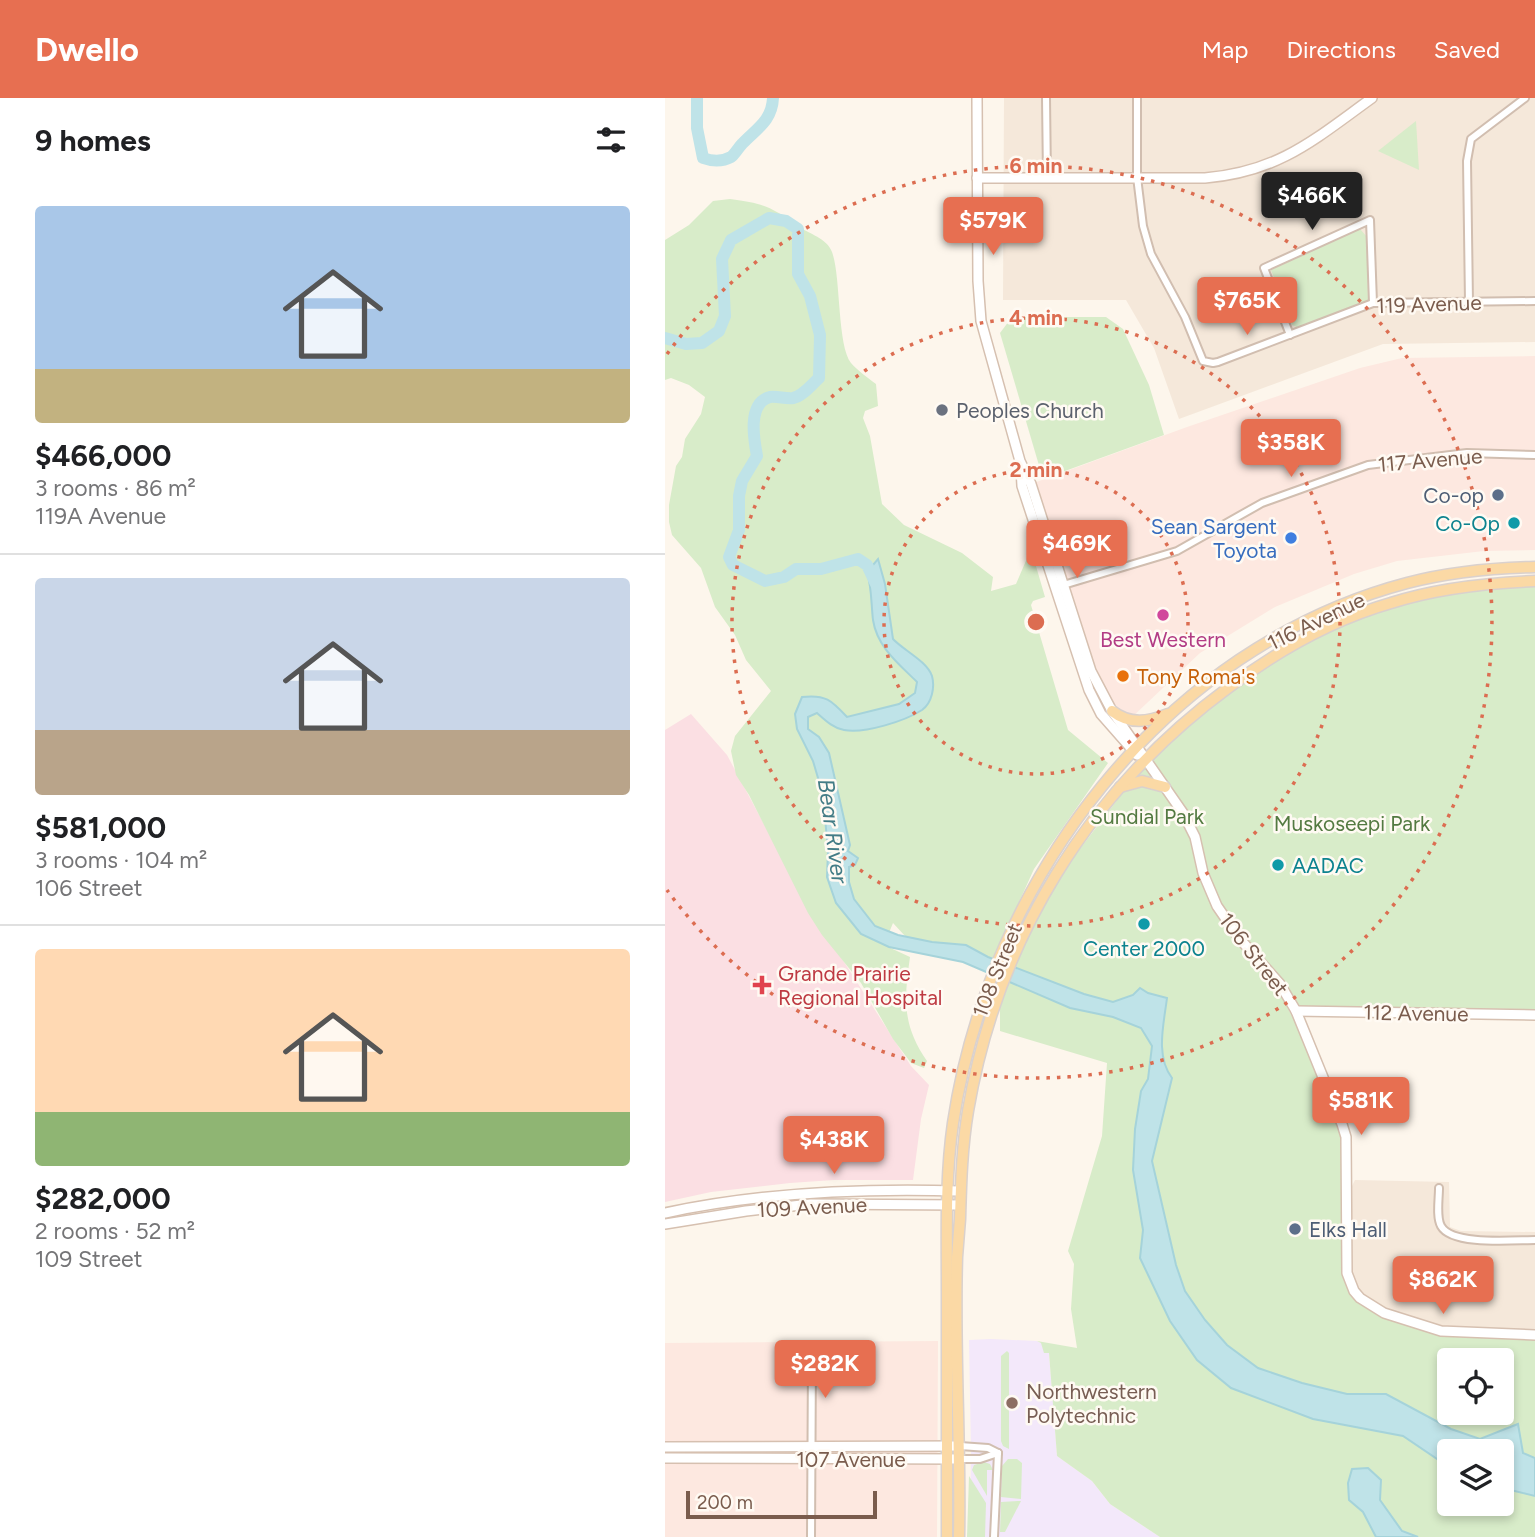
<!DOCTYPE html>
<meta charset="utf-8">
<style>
:root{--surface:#fff;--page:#f2f2f2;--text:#202124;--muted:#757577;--line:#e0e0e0;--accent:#e76f51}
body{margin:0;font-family:Figtree,sans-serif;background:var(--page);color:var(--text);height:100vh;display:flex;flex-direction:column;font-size:26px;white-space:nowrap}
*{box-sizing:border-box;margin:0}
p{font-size:23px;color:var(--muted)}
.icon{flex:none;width:38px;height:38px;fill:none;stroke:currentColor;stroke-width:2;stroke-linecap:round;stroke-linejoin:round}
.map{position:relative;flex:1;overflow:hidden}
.sheet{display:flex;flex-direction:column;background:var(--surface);width:665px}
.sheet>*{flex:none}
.tools{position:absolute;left:772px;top:1250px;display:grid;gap:14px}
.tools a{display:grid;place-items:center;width:77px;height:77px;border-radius:7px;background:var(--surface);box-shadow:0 4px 10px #0003;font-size:35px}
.scale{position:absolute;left:21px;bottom:18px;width:191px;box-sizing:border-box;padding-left:7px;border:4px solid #7a5c4d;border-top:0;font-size:19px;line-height:24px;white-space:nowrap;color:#7a5c4d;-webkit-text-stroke:5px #fffaf3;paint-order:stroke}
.price{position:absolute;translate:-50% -60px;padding:0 16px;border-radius:7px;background:var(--accent);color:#fff;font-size:23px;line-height:46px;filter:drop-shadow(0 2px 4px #0008)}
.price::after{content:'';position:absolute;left:50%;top:42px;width:21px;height:16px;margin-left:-10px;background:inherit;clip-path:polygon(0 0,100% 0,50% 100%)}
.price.selected{background:#222;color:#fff}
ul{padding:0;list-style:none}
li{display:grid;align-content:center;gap:14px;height:371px;padding:0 35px}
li+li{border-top:2px solid var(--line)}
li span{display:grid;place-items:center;height:217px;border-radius:7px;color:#555}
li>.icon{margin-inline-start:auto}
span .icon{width:126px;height:126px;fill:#fffc;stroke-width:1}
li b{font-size:30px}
h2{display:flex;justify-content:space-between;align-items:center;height:84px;padding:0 35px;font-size:30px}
header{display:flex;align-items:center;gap:42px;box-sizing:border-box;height:98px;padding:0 35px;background:var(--accent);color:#fff}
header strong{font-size:33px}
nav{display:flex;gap:38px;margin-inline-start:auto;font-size:24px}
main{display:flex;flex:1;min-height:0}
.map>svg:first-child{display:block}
.residential{fill:#f5e8da}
.commercial{fill:#fde8e0}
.education{fill:#f3e8fa}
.medical{fill:#fbdfe3}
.green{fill:#d8ecc9;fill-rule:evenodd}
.water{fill:#bfe3e8;stroke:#a5d3da;stroke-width:2}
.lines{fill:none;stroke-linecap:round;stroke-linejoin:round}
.river{stroke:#bfe3e8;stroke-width:12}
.street-casing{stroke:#d1beb0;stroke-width:10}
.secondary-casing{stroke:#d6c0b0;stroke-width:12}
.primary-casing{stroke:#dad1cd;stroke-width:13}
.street{stroke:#fff;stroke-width:6}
.secondary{stroke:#fff;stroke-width:9}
.primary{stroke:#fbd9a5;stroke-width:10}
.ring{fill:none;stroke:#dc6d51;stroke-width:3.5;stroke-dasharray:3.5 7}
.worship-dot{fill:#6b7280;stroke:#fffaf3;stroke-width:2.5}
.service-dot{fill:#5c6f8a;stroke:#fffaf3;stroke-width:2.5}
.culture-dot{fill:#0f9aa8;stroke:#fffaf3;stroke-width:2.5}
.shop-dot{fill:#3f7fe0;stroke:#fffaf3;stroke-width:2.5}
.hotel-dot{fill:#d1479c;stroke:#fffaf3;stroke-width:2.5}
.food-dot{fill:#e8710a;stroke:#fffaf3;stroke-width:2.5}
.health-dot{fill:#e0444e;stroke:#fffaf3;stroke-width:2.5}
.education-dot{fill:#8d6e63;stroke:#fffaf3;stroke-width:2.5}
.labels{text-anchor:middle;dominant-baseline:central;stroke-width:5;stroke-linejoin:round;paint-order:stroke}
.street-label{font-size:21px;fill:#7a5c4d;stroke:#fffaf3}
.worship-label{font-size:21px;fill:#5b616d;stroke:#fffaf3;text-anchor:start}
.service-label{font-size:21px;fill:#4e5e75;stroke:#fffaf3;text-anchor:end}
.culture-label{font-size:21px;fill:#0d838f;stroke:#fffaf3;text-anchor:end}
.shop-label{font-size:21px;fill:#366cbe;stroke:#fffaf3;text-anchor:end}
.hotel-label{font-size:21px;fill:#b23c85;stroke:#fffaf3}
.food-label{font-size:21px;fill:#c56008;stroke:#fffaf3;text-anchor:start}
.park-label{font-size:21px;fill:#537a41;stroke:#fffaf3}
.health-label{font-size:21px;fill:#be3a42;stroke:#fffaf3;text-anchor:start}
.education-label{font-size:21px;fill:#785e54;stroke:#fffaf3;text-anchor:start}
.water-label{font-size:23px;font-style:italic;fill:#437c86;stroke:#fffaf3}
.centre{fill:#dc6d51;stroke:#fffaf3;stroke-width:3.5}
.ring-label{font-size:21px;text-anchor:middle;font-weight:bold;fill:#dc6d51;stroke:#fffaf3;stroke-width:5;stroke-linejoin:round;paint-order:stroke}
</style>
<header>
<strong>Dwello</strong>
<nav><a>Map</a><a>Directions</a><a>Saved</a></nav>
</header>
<main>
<section class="sheet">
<h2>9 homes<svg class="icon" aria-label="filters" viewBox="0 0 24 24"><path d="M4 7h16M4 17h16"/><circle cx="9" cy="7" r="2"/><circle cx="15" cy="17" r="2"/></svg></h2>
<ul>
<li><span style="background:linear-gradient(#a9c7e8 75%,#c2b280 0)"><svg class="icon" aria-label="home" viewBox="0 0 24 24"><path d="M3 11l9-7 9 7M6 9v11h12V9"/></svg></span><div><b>$466,000</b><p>3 rooms · 86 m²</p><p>119A Avenue</p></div></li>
<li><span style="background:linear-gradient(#c9d6e8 70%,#b9a48a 0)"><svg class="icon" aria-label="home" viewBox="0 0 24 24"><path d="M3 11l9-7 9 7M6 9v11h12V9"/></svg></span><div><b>$581,000</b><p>3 rooms · 104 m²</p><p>106 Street</p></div></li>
<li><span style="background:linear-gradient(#ffd9b3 75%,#8fb573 0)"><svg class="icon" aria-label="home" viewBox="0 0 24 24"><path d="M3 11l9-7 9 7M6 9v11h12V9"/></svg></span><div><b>$282,000</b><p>2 rooms · 52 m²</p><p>109 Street</p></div></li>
</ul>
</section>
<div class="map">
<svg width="870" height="1439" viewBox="0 0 870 1439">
<rect width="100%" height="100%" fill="#fdf6ec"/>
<g class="residential">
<path d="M 339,0 L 870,0 L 870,244 L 718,246 L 514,321 L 489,250 L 461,202 L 338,202 Z"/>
<path d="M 690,1082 L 784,1084 L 785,1129 L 796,1133 L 870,1134 L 870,1238 L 784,1235 L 716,1211 L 697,1200 L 682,1167 L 685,1092 Z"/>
</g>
<g class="commercial">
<path d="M 870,258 L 870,452 L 819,453 L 732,463 L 689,476 L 610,509 L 535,555 L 464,622 L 437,597 L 366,386 L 522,329 L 695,270 L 737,260 Z"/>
<path d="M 273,1243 L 272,1439 L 0,1439 L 0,1245 Z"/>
</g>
<path class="education" d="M 326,1241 L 372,1243 L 376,1245 L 384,1255 L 392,1358 L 427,1383 L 445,1406 L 495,1439 L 305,1439 L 306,1354 L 304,1242 Z"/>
<path class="medical" d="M 26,616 L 62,657 L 141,805 L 246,968 L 264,987 L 256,1021 L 248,1082 L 169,1082 L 125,1085 L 46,1094 L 0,1104 L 0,632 Z"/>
<g class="green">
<path d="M 751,23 L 754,72 L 713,53 Z"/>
<path d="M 65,101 C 97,105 107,109 133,128 C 144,136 162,140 167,154 C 176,178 172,247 186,265 C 193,273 203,280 211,286 L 213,308 L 200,313 L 198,320 L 205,338 L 217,406 L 239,427 L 297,455 L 328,479 L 326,493 L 351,486 L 366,451 L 380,499 L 368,503 L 366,507 L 403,632 L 443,665 L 369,771 L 325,868 L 252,851 L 228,825 L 219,847 L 245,859 C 239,901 237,927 262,963 L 259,970 L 246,965 L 228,941 L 196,885 L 157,837 L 143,815 L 84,697 L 71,677 L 66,653 L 70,638 L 106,593 L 81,562 L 70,537 L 50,509 L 36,470 L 7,437 L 4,424 L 4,407 L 11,368 L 17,359 L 20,341 L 36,316 L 40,299 L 24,287 L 6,280 L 0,282 L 0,142 L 24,127 L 48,103 Z"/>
<path d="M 695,131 L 702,139 L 703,205 L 634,230 L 627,227 L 606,172 Z"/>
<path d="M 347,219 L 441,219 L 458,231 L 484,287 L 499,337 L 378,381 L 335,235 Z"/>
<path d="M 870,483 L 870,911 L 622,909 L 674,1003 L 680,1021 L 685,1092 L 682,1167 L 697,1200 L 716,1211 L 784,1235 L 870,1238 L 870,1439 L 495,1439 L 445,1406 L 427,1383 L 392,1358 L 384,1255 L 379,1255 L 376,1245 L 372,1243 L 412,1250 L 406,1211 L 409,1166 L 403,1153 L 437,1038 L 442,965 L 335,933 L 335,910 L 355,854 L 395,777 L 494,647 L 514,629 L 636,543 L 750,498 ZM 784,1262 L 836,1262 L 836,1314 L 784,1314 ZM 784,1353 L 836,1353 L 836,1405 L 784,1405 Z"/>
<path d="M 342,1253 L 344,1255 L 344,1351 L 338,1348 L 336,1343 L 336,1258 Z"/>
<path d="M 343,1361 L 352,1361 L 357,1365 L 356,1401 L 336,1399 L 337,1368 Z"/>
<path d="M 319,1364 L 325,1366 L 328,1372 L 322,1372 L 322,1398 L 307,1372 L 309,1367 Z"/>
<path d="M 304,1378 L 321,1405 L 320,1439 L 302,1439 Z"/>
<path d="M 353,1403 L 356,1403 L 340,1434 L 335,1434 L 336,1404 Z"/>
</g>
<g class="water">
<path d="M 213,461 L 220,486 L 228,541 C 238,552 262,563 267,578 C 270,589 267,605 257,612 C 240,623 199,636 179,632 C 168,630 160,622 152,615 L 143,619 L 143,631 L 154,639 L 164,655 L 185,747 L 183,753 L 193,760 L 190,767 L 184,769 L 184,784 L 189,801 L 210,828 L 233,837 L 267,844 L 301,847 L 323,859 L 419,896 L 448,904 L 468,897 L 475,890 L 483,895 L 502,900 C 499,925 490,958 507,980 L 487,1063 L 511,1167 L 520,1193 L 540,1222 L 562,1247 L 593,1270 L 637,1285 L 682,1296 L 721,1296 L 786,1331 L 815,1341 L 853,1326 L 858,1355 L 870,1360 L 870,1398 L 837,1390 L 836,1353 L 784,1353 L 784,1369 L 738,1338 L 648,1321 L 566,1290 L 532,1262 L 505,1223 L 475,1160 L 478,1132 L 468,1072 L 470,1031 L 476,993 L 483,981 L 487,948 L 476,930 L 448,919 L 405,910 L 298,864 L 224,849 L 196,836 L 171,805 L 162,779 L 163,753 L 158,697 L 148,663 L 132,631 L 130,616 L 137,599 C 161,596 167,603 182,619 L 234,606 L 250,595 L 252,584 C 234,566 212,549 208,522 C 206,505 207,491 202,474 Z"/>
<path d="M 703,1370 L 716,1382 L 715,1402 L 737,1433 L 753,1439 L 711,1439 L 698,1414 L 684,1402 L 683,1385 L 687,1371 Z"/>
</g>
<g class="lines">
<g class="river">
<path d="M 32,0 L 32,30 L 38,60 C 46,63 57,64 66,59 C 70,56 73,50 77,46 C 91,31 107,23 108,0"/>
<path d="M 0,240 L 21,246 L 37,245 L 54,233 L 60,218 L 57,161 L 66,142 L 104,120 L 121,123 L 133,131 L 133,176 L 145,198 L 155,237 L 154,280 C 146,287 138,298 128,300 C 121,301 112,298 105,299 C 82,305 89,342 92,358 L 77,383 L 74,398 L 74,432 L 64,459 L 68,467 L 100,483 L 119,479 L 131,471 L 156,471 L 193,461 L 202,467 L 211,486"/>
</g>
<defs>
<g id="street">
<path d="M 381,0 L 382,80"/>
<path d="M 472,0 L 472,79 L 478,128 L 486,156 L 520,219 L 538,263 L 548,265 L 553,264 L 708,205 L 870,203"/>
<path d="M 804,204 L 802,63 L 806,41 L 860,0"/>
<path d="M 625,237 L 599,170 L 705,122 L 708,205"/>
<path d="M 395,488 L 512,453 L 597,405 L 703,367 L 802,355 L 870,357"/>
<path d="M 774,1090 C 774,1101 771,1119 776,1128 C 787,1148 849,1142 870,1142"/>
<path d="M 295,1348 L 323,1350 L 333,1355"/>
<path d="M 295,1361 L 315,1361 L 333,1355"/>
<path d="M 146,1439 L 147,1257"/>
<path d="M 329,1439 L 333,1355"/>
</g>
<g id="secondary">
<path d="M 312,0 L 313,183 L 316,223 L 355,363 L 366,386 L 426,573 L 447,613 L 518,715 L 530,739 L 538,775 L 552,808 L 574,840 L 615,886 L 631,913 L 677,1026 L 681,1039 L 682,1175 L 689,1193 L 695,1200 L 719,1215 L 776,1233 L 870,1237"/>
<path d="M 312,80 L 540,80 C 614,74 650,41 707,0"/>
<path d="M 356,370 L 357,388 L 424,592 L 436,616 L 472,657"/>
<path d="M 631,913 L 870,917"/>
<path d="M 0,1115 C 97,1094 196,1090 295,1093"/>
<path d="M 0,1126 L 81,1113 L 146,1106 L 295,1107"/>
<path d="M 0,1349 L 295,1348"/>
<path d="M 0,1360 L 295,1361"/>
</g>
<g id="primary">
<path d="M 447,613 C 465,627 483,624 503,616"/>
<path d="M 455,689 L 477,683 L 500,689"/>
<path d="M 282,1439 C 282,1357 282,1275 282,1193 C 282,1137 280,1080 288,1025 C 324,782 499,549 742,485 C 784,474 827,470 870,469"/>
<path d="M 294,1439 C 296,1346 289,1252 292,1159 C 293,1146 294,1133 295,1121 C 296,1084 297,1049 303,1013 C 332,842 423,693 563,590 C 612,553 667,522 726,505 C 772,490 821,485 870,483"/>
</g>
</defs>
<use href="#street" class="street-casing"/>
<use href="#secondary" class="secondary-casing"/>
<use href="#primary" class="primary-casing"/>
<use href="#street" class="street"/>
<use href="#secondary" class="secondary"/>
<use href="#primary" class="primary"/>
</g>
<g class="ring">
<circle cx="371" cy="524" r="152"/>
<circle cx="371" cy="524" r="304"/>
<path d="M2 256A456 456 0 1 1 2 792"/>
</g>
<circle class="worship-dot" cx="277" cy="312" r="7"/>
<g class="service-dot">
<circle cx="833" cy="397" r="7"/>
<circle cx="630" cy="1131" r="7"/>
</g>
<g class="culture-dot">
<circle cx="849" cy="425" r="7"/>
<circle cx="613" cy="767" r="7"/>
<circle cx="479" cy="826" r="7"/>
</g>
<circle class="shop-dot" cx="626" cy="440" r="7"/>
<circle class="hotel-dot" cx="498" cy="517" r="7"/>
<circle class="food-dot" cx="458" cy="578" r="7"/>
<path class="health-dot" d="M93.5 876.5h7v7h7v7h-7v7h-7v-7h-7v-7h7z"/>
<circle class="education-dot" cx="347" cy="1305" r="7"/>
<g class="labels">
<g class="street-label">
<text transform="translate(764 206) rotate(-2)">119 Avenue</text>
<text transform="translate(765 362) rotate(-5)">117 Avenue</text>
<text transform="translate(651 523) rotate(-26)">116 Avenue</text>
<text transform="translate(589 856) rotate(52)">106 Street</text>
<text transform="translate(332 872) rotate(-68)">108 Street</text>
<text transform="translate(751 915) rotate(1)">112 Avenue</text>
<text transform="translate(147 1109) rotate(-3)">109 Avenue</text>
<text x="186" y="1361">107 Avenue</text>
</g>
<g class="worship-label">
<text x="291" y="312">Peoples Church</text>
</g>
<g class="service-label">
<text x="819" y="397">Co-op</text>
<text x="644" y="1131" text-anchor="start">Elks Hall</text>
</g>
<g class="culture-label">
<text x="835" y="425">Co-Op</text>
<text x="627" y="767" text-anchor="start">AADAC</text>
<text x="479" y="850" text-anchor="middle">Center 2000</text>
</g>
<g class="shop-label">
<text x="612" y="428">Sean Sargent<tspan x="612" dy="24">Toyota</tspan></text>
</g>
<g class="hotel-label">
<text x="498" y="541">Best Western</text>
</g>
<g class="food-label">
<text x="472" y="578">Tony Roma's</text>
</g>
<g class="park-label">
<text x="482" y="718">Sundial Park</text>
<text x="687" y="725">Muskoseepi Park</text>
</g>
<g class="health-label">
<text x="113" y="875">Grande Prairie<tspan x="113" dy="24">Regional Hospital</tspan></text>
</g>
<g class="education-label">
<text x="361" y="1293">Northwestern<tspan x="361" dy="24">Polytechnic</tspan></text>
</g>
<g class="water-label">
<text transform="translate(168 733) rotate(82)">Bear River</text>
</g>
</g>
<circle cx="371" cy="524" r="10" class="centre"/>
<g class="ring-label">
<text x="371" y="75">6 min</text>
<text x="371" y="227">4 min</text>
<text x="371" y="379">2 min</text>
</g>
</svg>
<div class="tools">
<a><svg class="icon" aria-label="locate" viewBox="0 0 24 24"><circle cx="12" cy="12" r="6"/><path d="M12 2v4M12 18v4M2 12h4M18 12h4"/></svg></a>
<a><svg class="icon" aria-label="layers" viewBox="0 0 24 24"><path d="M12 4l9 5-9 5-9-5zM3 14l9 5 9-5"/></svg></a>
</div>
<div class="scale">200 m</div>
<b class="price selected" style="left:647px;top:134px">$466K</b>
<b class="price" style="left:328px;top:159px">$579K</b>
<b class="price" style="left:582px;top:239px">$765K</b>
<b class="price" style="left:626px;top:381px">$358K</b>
<b class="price" style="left:412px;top:482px">$469K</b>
<b class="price" style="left:696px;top:1039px">$581K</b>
<b class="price" style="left:169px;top:1078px">$438K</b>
<b class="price" style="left:778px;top:1218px">$862K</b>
<b class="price" style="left:160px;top:1302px">$282K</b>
</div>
</main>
